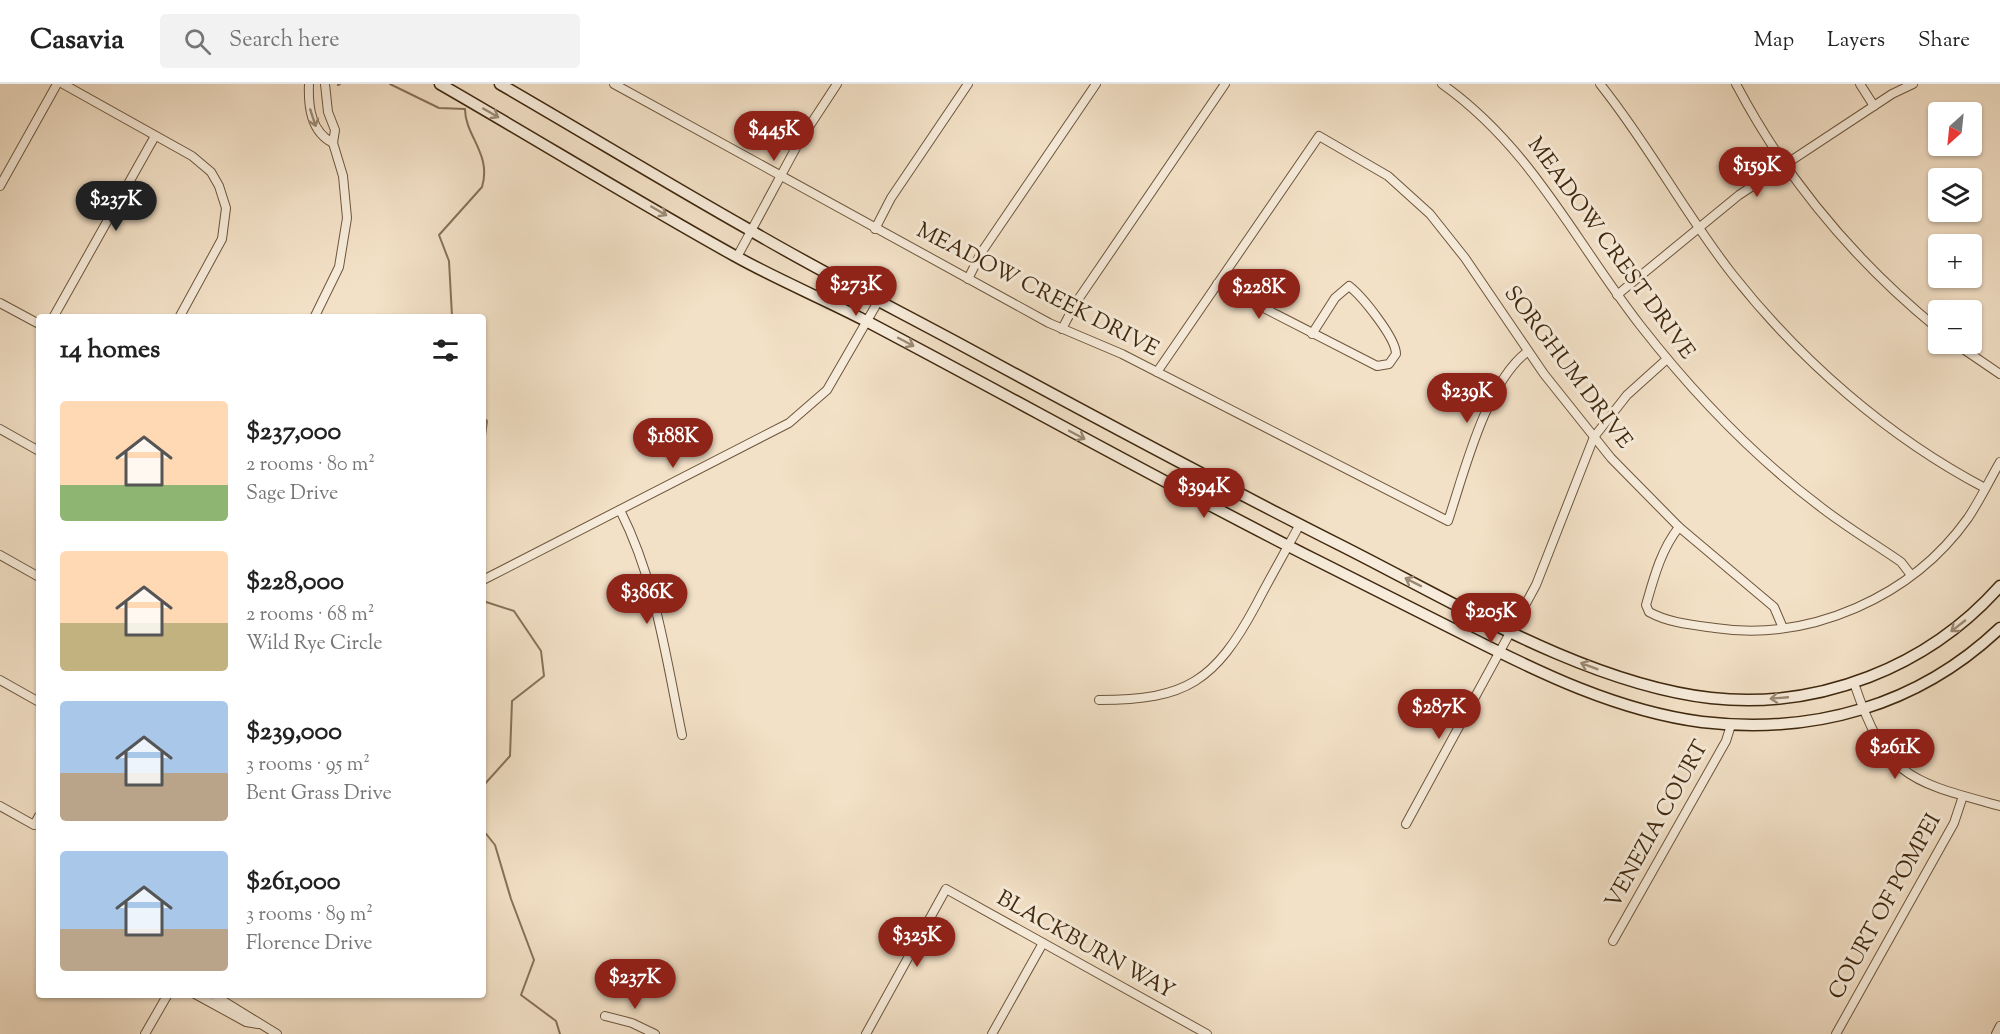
<!DOCTYPE html>
<meta charset="utf-8">
<style>
:root{--surface:#fff;--page:#f2f2f2;--text:#222;--muted:#767676;--line:#e0e0e0;--accent:#8f2418}
body{margin:0;font-family:"Sorts Mill Goudy",serif;background:var(--page);color:var(--text);height:100vh;display:flex;flex-direction:column;font-size:22px;white-space:nowrap}
*{box-sizing:border-box;margin:0}
p{font-size:20px;color:var(--muted)}
.icon{flex:none;width:33px;height:33px;fill:none;stroke:currentColor;stroke-width:2;stroke-linecap:round;stroke-linejoin:round}
.map{position:relative;flex:1;overflow:hidden}
.side{position:absolute;left:36px;top:230px;width:450px;height:684px;display:flex;flex-direction:column;background:var(--surface);border-radius:6px;box-shadow:0 2px 4px #0004}
.side>*{flex:none}
.needle{width:39px;rotate:207deg}
.tools{position:absolute;left:1928px;top:18px;display:grid;gap:12px}
.tools a{display:grid;place-items:center;width:54px;height:54px;border-radius:6px;background:var(--surface);box-shadow:0 2px 4px #0004;font-size:30px}
.price{position:absolute;translate:-50% -51px;padding:0 14px;border-radius:21px;background:var(--accent);color:#fff;font-size:20px;line-height:39px;filter:drop-shadow(0 2px 3px #0008)}
.price::after{content:'';position:absolute;left:50%;top:36px;width:18px;height:14px;margin-left:-9px;background:inherit;clip-path:polygon(0 0,100% 0,50% 100%)}
.price.selected{background:#222;color:#fff}
ul{padding:0;list-style:none}
li{display:flex;align-items:center;gap:18px;height:150px;padding:0 24px}
li span{display:grid;place-items:center;flex:none;width:168px;height:120px;border-radius:6px;color:#555}
li>.icon{margin-inline-start:auto}
span .icon{width:72px;height:72px;fill:#fffc;stroke-width:1}
li b{font-size:26px}
h2{display:flex;justify-content:space-between;align-items:center;height:72px;padding:0 24px;font-size:26px}
header{display:flex;align-items:center;gap:36px;box-sizing:border-box;height:84px;padding:0 30px;background:var(--surface);border-bottom:2px solid var(--line)}
header strong{font-size:28px}
nav{display:flex;gap:33px;margin-inline-start:auto;font-size:21px}
.search{width:420px;height:54px;background:var(--page);display:flex;align-items:center;gap:15px;box-sizing:border-box;padding:0 21px;border-radius:6px;color:var(--muted);font-size:22px}
.map>svg:first-child{display:block}
.lines{fill:none;stroke-linecap:round;stroke-linejoin:round}
.stream{stroke:#877157;stroke-width:2}
.minor-casing{stroke:#6d563c;stroke-width:10}
.secondary-casing{stroke:#40280e;stroke-width:13}
.minor{stroke:#f7ecdb;stroke-width:8}
.secondary{stroke:#f7ecdb;stroke-width:10}
.oneway{stroke:#9c8a74}
.labels{text-anchor:middle;dominant-baseline:central;stroke-width:6;stroke-linejoin:round;paint-order:stroke}
.street-label{font-size:22px;fill:#40280e;stroke:#f7ecdb}
</style>
<header>
<strong>Casavia</strong>
<div class="search"><svg class="icon" aria-label="search" viewBox="0 0 24 24"><circle cx="10" cy="10" r="6"/><path d="M15 15l6 6"/></svg>Search here</div>
<nav><a>Map</a><a>Layers</a><a>Share</a></nav>
</header>
<div class="map">
<svg width="2000" height="950" viewBox="0 0 2000 950">
<rect width="100%" height="100%" fill="#f3e1c7"/>
<filter id="stains"><feTurbulence type="fractalNoise" baseFrequency=".00333" numOctaves="4"/><feColorMatrix values="0 0 0 0 .2 0 0 0 0 .09 0 0 0 0 .02 0 0 0 .5 -.17"/></filter>
<radialGradient id="worn" r=".72"><stop offset=".6" stop-color="#630" stop-opacity="0"/><stop offset="1" stop-color="#630" stop-opacity=".3"/></radialGradient>
<g class="lines">
<g class="stream">
<path d="M 390,0 L 439,24 L 465,25 C 465,52 492,70 482,103 L 439,151 L 449,177 L 452,232"/>
<path d="M 338,1 L 340,0"/>
<path d="M 483,333 L 487,337 L 483,366"/>
<path d="M 483,517 L 514,527 L 541,567 L 544,592 L 512,617 L 510,672 L 483,702"/>
<path d="M 483,746 L 495,761 L 511,815 L 534,876 L 521,911 L 556,937 L 560,950"/>
</g>
<defs>
<g id="minor">
<path d="M 63,0 L 192,72 L 211,88 L 219,102 L 226,124 L 222,155 L 180,232"/>
<path d="M 309,0 C 308,23 311,48 333,59"/>
<path d="M 614,0 L 1049,239 L 1122,270 L 1448,437 C 1464,389 1486,299 1527,268"/>
<path d="M 1442,0 C 1532,64 1574,156 1640,241 C 1693,309 1753,372 1822,424 C 1848,444 1875,460 1901,478 L 1911,491"/>
<path d="M 1600,0 C 1649,61 1685,130 1733,191 C 1801,277 1888,353 1985,404"/>
<path d="M 1736,0 C 1786,95 1855,177 1938,245"/>
<path d="M 1860,0 L 1874,22"/>
<path d="M 0,102 L 57,0"/>
<path d="M 875,145 L 891,114 L 968,0"/>
<path d="M 737,173 L 799,58 L 837,0"/>
<path d="M 968,195 L 981,169 L 1096,0"/>
<path d="M 1217,200 L 1377,282 L 1389,280 L 1396,270 C 1396,254 1362,212 1349,202 L 1335,214 L 1312,250"/>
<path d="M 1617,211 L 1739,111 L 1892,10 L 1913,0"/>
<path d="M 0,219 L 39,240"/>
<path d="M 54,232 L 155,52"/>
<path d="M 315,232 L 339,183 L 347,134 L 343,92 L 333,59 L 335,46 L 328,28 L 325,0"/>
<path d="M 1062,245 L 1075,220 L 1225,0"/>
<path d="M 1956,260 L 2000,290"/>
<path d="M 1157,288 L 1319,52 L 1388,92 L 1430,130 L 1465,174 L 1544,290 L 1611,374 L 1679,443 L 1774,523 L 1783,544"/>
<path d="M 0,345 L 39,367"/>
<path d="M 620,426 C 656,497 666,574 682,651"/>
<path d="M 1679,443 C 1661,466 1654,493 1646,521 L 1649,528 C 1669,539 1693,541 1715,544 C 1810,558 1912,513 1968,434 C 1980,416 1989,397 2000,378"/>
<path d="M 0,471 L 39,493"/>
<path d="M 483,496 L 789,339 L 827,306 L 879,216"/>
<path d="M 0,596 L 39,618"/>
<path d="M 1854,599 C 1886,694 1909,697 2000,722"/>
<path d="M 1099,616 C 1187,616 1215,597 1256,521 C 1270,494 1285,468 1300,440"/>
<path d="M 0,722 L 34,741 L 39,732"/>
<path d="M 1406,740 L 1536,501 L 1594,353 L 1627,311 L 1667,275"/>
<path d="M 1613,857 L 1726,657 L 1731,641"/>
<path d="M 195,910 L 246,938 L 258,940"/>
<path d="M 212,910 L 277,950"/>
<path d="M 605,932 L 632,939 L 655,950"/>
<path d="M 145,950 L 168,910"/>
<path d="M 866,950 L 946,805 L 1207,950"/>
<path d="M 992,950 L 1043,859"/>
<path d="M 1836,950 L 1954,739 L 1963,712"/>
<path d="M 1996,950 L 2000,942"/>
</g>
<g id="secondary">
<path d="M 440,0 C 539,57 636,117 735,172 C 778,196 824,215 868,238 C 1018,317 1165,400 1316,476 C 1366,501 1415,526 1465,551 C 1540,589 1618,627 1702,638 C 1813,651 1918,622 2000,544"/>
<path d="M 500,0 C 583,48 665,98 748,145 C 816,185 887,221 956,258 C 1083,327 1209,395 1338,460 C 1450,516 1586,600 1711,614 C 1819,626 1928,583 2000,502"/>
</g>
</defs>
<use href="#minor" class="minor-casing"/>
<use href="#secondary" class="secondary-casing"/>
<use href="#minor" class="minor"/>
<use href="#secondary" class="secondary"/>
</g>
<defs><path id="oneway-shaft" d="M-6 0H5M1.5-3L5.5 0L1.5 3" fill="none" stroke-width="1.6" stroke-linecap="round" stroke-linejoin="round" transform="scale(1.5)"/></defs>
<g class="oneway">
<use href="#oneway-shaft" transform="translate(491 29) rotate(30)"/>
<use href="#oneway-shaft" transform="translate(313 34) rotate(72)"/>
<use href="#oneway-shaft" transform="translate(659 127) rotate(30)"/>
<use href="#oneway-shaft" transform="translate(906 258) rotate(28)"/>
<use href="#oneway-shaft" transform="translate(1077 351) rotate(28)"/>
<use href="#oneway-shaft" transform="translate(1413 498) rotate(-153)"/>
<use href="#oneway-shaft" transform="translate(1958 542) rotate(142)"/>
<use href="#oneway-shaft" transform="translate(1589 582) rotate(-159)"/>
<use href="#oneway-shaft" transform="translate(1779 614) rotate(175)"/>
</g>
<g class="labels">
<g class="street-label">
<text transform="translate(1610 165) rotate(54)">MEADOW CREST DRIVE</text>
<text transform="translate(1037 207) rotate(27)">MEADOW CREEK DRIVE</text>
<text transform="translate(1567 284) rotate(53)">SORGHUM DRIVE</text>
<text transform="translate(1658 741) rotate(-61)">VENEZIA COURT</text>
<text transform="translate(1886 823) rotate(-61)">COURT OF POMPEI</text>
<text transform="translate(1085 862) rotate(29)">BLACKBURN WAY</text>
</g>
</g>
<rect width="100%" height="100%" filter="url(#stains)"/>
<rect width="100%" height="100%" fill="url(#worn)"/>
</svg>
<div class="tools">
<a><svg class="needle" viewBox="-14 -14 28 28"><path d="M0-13l5 13h-10z" fill="#e53935"/><path d="M0 13l5-13h-10z" fill="#767676"/></svg></a>
<a><svg class="icon" aria-label="layers" viewBox="0 0 24 24"><path d="M12 4l9 5-9 5-9-5zM3 14l9 5 9-5"/></svg></a>
<a>+</a>
<a>−</a>
</div>
<b class="price" style="left:774px;top:78px">$445K</b>
<b class="price" style="left:1757px;top:114px">$159K</b>
<b class="price selected" style="left:116px;top:148px">$237K</b>
<b class="price" style="left:856px;top:233px">$273K</b>
<b class="price" style="left:1259px;top:236px">$228K</b>
<b class="price" style="left:1467px;top:340px">$239K</b>
<b class="price" style="left:673px;top:385px">$188K</b>
<b class="price" style="left:1204px;top:435px">$394K</b>
<b class="price" style="left:647px;top:541px">$386K</b>
<b class="price" style="left:1491px;top:560px">$205K</b>
<b class="price" style="left:1439px;top:656px">$287K</b>
<b class="price" style="left:1895px;top:696px">$261K</b>
<b class="price" style="left:917px;top:884px">$325K</b>
<b class="price" style="left:635px;top:926px">$237K</b>
<section class="side">
<h2>14 homes<svg class="icon" aria-label="filters" viewBox="0 0 24 24"><path d="M4 7h16M4 17h16"/><circle cx="9" cy="7" r="2"/><circle cx="15" cy="17" r="2"/></svg></h2>
<ul>
<li><span style="background:linear-gradient(#ffd9b3 70%,#8fb573 0)"><svg class="icon" aria-label="home" viewBox="0 0 24 24"><path d="M3 11l9-7 9 7M6 9v11h12V9"/></svg></span><div><b>$237,000</b><p>2 rooms · 80 m²</p><p>Sage Drive</p></div></li>
<li><span style="background:linear-gradient(#ffd9b3 60%,#c2b280 0)"><svg class="icon" aria-label="home" viewBox="0 0 24 24"><path d="M3 11l9-7 9 7M6 9v11h12V9"/></svg></span><div><b>$228,000</b><p>2 rooms · 68 m²</p><p>Wild Rye Circle</p></div></li>
<li><span style="background:linear-gradient(#a9c7e8 60%,#b9a48a 0)"><svg class="icon" aria-label="home" viewBox="0 0 24 24"><path d="M3 11l9-7 9 7M6 9v11h12V9"/></svg></span><div><b>$239,000</b><p>3 rooms · 95 m²</p><p>Bent Grass Drive</p></div></li>
<li><span style="background:linear-gradient(#a9c7e8 65%,#b9a48a 0)"><svg class="icon" aria-label="home" viewBox="0 0 24 24"><path d="M3 11l9-7 9 7M6 9v11h12V9"/></svg></span><div><b>$261,000</b><p>3 rooms · 89 m²</p><p>Florence Drive</p></div></li>
</ul>
</section>
</div>
